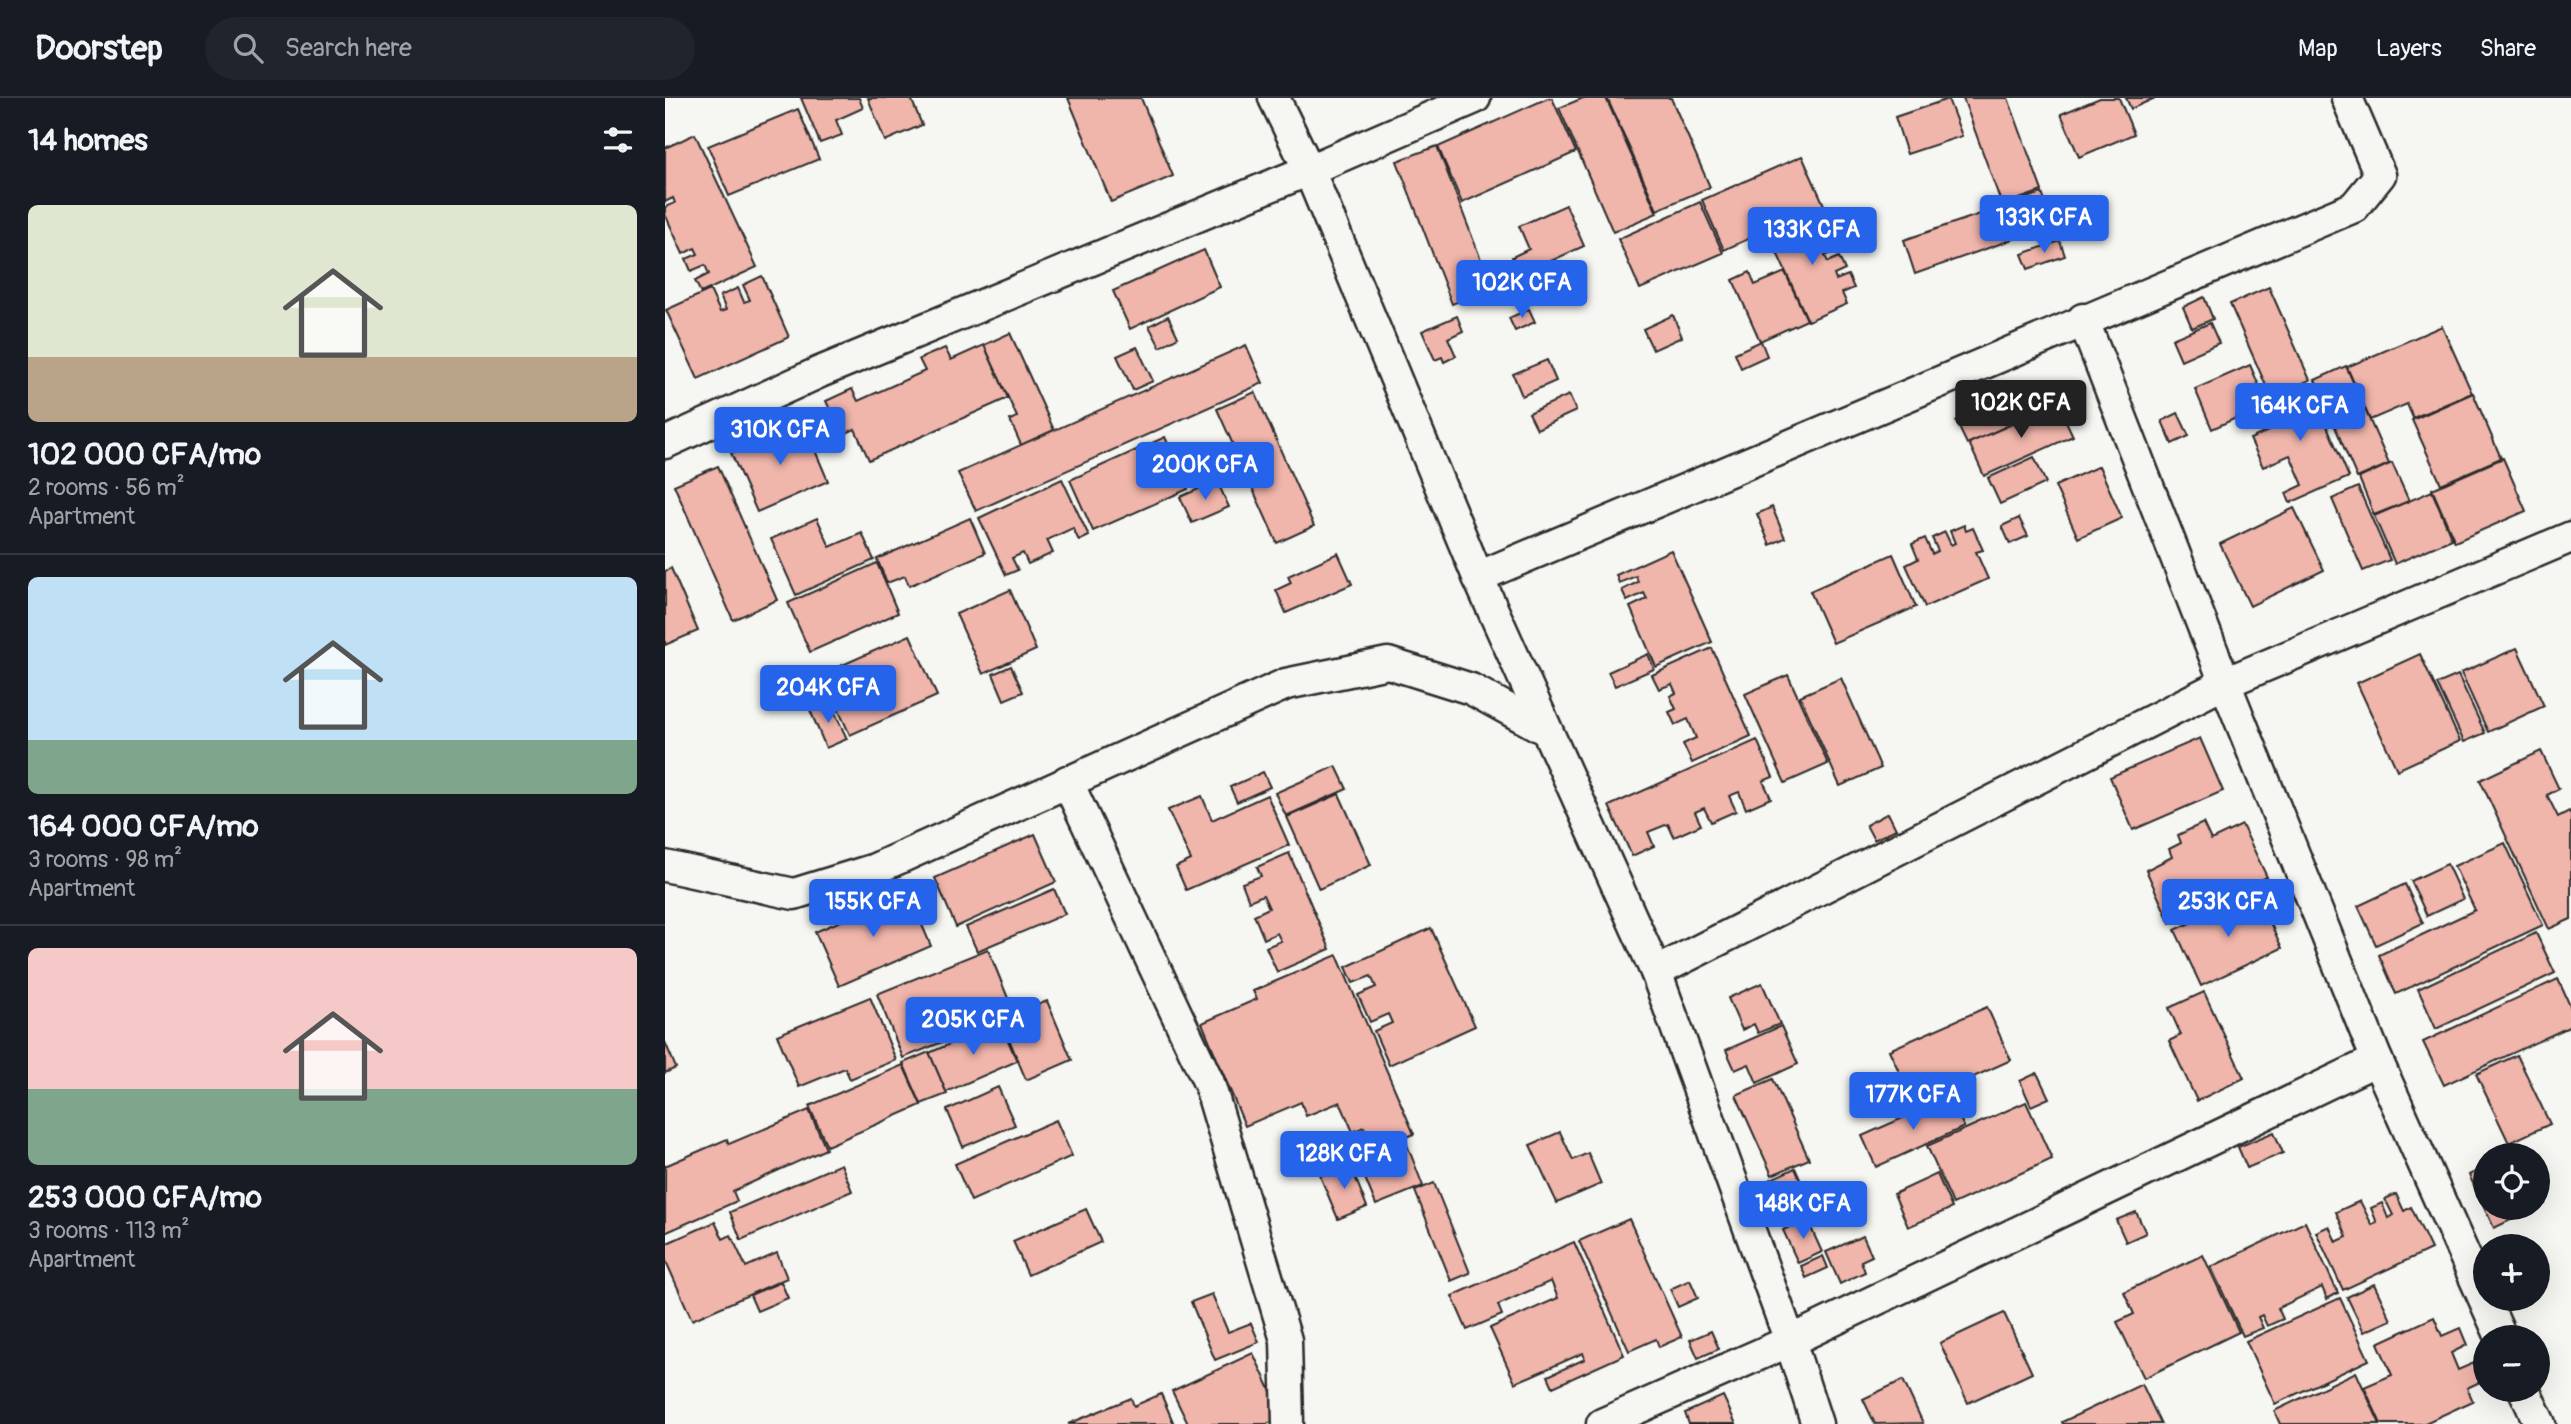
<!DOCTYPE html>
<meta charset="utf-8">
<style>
:root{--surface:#171b24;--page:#20242c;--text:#f1f3f6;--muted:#9ea1a6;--line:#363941;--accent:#2563eb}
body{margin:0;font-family:Pangolin,sans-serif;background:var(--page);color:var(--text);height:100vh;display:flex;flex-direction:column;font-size:26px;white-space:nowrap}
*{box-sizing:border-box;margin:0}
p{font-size:23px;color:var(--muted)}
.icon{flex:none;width:38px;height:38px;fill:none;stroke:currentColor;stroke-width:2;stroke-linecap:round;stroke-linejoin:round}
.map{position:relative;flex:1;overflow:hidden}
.drawer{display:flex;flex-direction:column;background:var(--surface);width:665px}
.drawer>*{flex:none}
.fabs{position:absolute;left:1808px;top:1045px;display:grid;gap:14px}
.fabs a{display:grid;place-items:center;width:77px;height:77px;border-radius:50%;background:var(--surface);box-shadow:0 7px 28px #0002;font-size:35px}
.price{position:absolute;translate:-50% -60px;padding:0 16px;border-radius:7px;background:var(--accent);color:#fff;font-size:23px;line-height:46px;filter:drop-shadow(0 2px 4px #0008)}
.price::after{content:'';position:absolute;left:50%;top:42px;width:21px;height:16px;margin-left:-10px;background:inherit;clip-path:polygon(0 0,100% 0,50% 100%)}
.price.on{background:#222;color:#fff}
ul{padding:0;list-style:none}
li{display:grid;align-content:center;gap:14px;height:371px;padding:0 28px}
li+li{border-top:2px solid var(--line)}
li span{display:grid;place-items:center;height:217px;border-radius:10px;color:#555}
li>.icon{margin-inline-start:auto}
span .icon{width:126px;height:126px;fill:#fffc;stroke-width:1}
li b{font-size:30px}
h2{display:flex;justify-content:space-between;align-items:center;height:84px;padding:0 28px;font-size:30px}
header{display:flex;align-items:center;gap:42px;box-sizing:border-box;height:98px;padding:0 35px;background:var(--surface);border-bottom:2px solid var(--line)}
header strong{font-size:33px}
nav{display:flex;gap:38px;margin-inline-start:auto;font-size:24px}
.search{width:490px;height:63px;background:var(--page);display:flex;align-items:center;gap:18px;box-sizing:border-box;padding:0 24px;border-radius:38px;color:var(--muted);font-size:26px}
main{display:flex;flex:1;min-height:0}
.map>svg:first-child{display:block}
.building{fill:#f0b5ab;stroke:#2b2b2b;stroke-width:2}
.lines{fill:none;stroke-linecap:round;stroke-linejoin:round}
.street-casing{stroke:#2b2b2b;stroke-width:35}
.street{stroke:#f6f6f2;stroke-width:30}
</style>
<header>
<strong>Doorstep</strong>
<div class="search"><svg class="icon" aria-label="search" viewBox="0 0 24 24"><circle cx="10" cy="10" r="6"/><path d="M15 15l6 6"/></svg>Search here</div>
<nav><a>Map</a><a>Layers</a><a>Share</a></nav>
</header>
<main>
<section class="drawer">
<h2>14 homes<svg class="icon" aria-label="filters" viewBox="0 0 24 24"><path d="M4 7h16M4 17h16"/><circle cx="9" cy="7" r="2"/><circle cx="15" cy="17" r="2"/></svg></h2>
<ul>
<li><span style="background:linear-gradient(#dfe7d0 70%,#b9a48a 0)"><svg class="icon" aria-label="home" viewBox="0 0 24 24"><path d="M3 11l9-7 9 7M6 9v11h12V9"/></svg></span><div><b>102 000 CFA/mo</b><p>2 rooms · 56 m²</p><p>Apartment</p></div></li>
<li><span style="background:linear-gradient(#bfe0f5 75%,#7fa58c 0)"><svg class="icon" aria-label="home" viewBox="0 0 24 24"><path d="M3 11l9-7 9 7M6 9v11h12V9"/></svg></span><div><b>164 000 CFA/mo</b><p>3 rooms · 98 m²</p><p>Apartment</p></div></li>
<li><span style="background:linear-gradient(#f6c9c9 65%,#7fa58c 0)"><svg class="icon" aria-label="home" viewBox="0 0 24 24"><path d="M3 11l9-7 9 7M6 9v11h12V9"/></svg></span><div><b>253 000 CFA/mo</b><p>3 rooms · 113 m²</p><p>Apartment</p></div></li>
</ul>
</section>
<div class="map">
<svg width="1906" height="1326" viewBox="0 0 1906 1326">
<rect width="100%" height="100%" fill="#f6f6f2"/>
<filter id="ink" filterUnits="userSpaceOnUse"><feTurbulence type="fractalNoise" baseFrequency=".0143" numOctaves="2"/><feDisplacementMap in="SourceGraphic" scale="14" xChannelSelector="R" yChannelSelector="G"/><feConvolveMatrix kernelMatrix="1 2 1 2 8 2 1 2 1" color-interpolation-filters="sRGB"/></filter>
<g filter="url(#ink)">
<g class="building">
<path d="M 136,0 L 194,0 L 198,10 L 171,22 L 177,37 L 155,45 Z"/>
<path d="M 203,0 L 246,0 L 257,27 L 220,43 Z"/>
<path d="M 403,0 L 476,0 L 508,78 L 446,104 Z"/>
<path d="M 883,0 L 887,0 L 911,54 L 797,105 L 773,49 Z"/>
<path d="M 918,0 L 941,0 L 992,115 L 948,134 L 894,10 Z"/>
<path d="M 942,0 L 1006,0 L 1045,89 L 992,112 Z"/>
<path d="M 1298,0 L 1343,0 L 1377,93 L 1337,107 Z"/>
<path d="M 1435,0 L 1454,0 L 1469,36 L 1414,59 L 1396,16 Z"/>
<path d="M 1461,0 L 1490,0 L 1466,11 Z"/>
<path d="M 1283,1 L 1297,38 L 1242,56 L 1230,19 Z"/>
<path d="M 133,11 L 154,61 L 64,98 L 43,48 Z"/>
<path d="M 30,36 L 92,169 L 36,195 L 30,183 L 44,176 L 40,167 L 26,173 L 21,161 L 33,156 L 30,150 L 18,156 L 0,116 L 0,109 L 10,105 L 8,100 L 0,104 L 0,50 Z"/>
<path d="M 772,48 L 827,190 L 787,206 L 732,63 Z"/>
<path d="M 1137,58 L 1159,107 L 1059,152 L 1037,102 Z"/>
<path d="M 1377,95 L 1388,127 L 1250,176 L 1239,142 Z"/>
<path d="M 1035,104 L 1058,155 L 975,191 L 953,141 Z"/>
<path d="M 901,107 L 919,148 L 855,177 L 847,159 L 864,151 L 854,128 Z"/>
<path d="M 1158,115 L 1164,130 L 1151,136 L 1154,144 L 1167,138 L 1174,152 L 1160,158 L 1163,164 L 1174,159 L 1180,172 L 1169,177 L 1171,182 L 1183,177 L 1189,190 L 1177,195 L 1182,206 L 1143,223 L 1105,139 Z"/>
<path d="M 1395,143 L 1400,158 L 1363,171 L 1357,156 Z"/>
<path d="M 539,152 L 555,189 L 465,231 L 448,193 Z"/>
<path d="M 1085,174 L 1090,187 L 1120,174 L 1142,222 L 1095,243 L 1068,182 Z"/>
<path d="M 97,178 L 124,239 L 33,281 L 1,212 L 45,192 L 55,214 L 61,212 L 55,198 L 73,190 L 79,204 L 85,202 L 78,187 Z"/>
<path d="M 1604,189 L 1645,282 L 1606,299 L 1565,206 Z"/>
<path d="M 1539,199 L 1548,221 L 1527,230 L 1518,209 Z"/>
<path d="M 864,211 L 870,224 L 850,233 L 844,220 Z"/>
<path d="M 1008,217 L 1017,239 L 988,252 L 978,231 Z"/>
<path d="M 503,218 L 513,239 L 495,249 L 484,228 Z"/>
<path d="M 792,218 L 798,233 L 783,240 L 791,258 L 779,264 L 777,259 L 770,262 L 757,233 Z"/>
<path d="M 1545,225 L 1554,245 L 1516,262 L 1507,241 Z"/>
<path d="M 1777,228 L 1807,295 L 1748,320 L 1742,306 L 1705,322 L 1682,269 Z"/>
<path d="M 345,235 L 389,332 L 356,347 L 345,322 L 352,319 L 319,247 Z"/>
<path d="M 1096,243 L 1102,258 L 1076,270 L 1070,255 Z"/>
<path d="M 319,247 L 343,300 L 204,362 L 190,331 L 177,337 L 161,303 L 187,291 L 193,303 L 260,273 L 254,261 L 280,250 L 286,262 Z"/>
<path d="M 581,247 L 598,285 L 311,413 L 293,375 Z"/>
<path d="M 472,249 L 488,283 L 468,292 L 452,258 Z"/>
<path d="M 882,262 L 891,283 L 857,298 L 848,276 Z"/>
<path d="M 1585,267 L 1602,306 L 1547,331 L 1530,291 Z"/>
<path d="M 1681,268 L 1724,366 L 1692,380 L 1650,282 Z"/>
<path d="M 1382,283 L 1392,306 L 1302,346 L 1291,323 Z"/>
<path d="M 1646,291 L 1684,379 L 1625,405 L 1621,395 L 1638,387 L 1625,357 L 1598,369 L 1585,341 L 1610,330 L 1607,323 L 1591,329 L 1586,317 Z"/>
<path d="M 590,294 L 649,428 L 612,445 L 552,311 Z"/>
<path d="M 1808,295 L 1836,360 L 1776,386 L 1747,322 Z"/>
<path d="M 904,297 L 911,313 L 872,331 L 864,315 Z"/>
<path d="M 1393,306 L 1408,338 L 1319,378 L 1304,345 Z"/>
<path d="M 1513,315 L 1524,338 L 1507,346 L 1497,323 Z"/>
<path d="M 138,324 L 163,383 L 92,414 L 66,355 Z"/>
<path d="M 500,339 L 523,391 L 428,433 L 405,382 Z"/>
<path d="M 1369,359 L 1381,385 L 1335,406 L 1323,380 Z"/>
<path d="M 1838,360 L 1861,413 L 1790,444 L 1767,391 Z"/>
<path d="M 1727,365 L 1744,403 L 1709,417 L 1694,380 Z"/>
<path d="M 53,368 L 112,502 L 68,522 L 9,387 Z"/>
<path d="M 1434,368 L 1457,420 L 1413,440 L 1390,388 Z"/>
<path d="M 397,381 L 424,438 L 414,443 L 408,430 L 382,442 L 388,455 L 363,466 L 358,455 L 347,460 L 353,472 L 341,477 L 314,420 Z"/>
<path d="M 552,383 L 564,409 L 527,425 L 515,399 Z"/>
<path d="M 1693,389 L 1725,462 L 1698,473 L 1667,401 Z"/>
<path d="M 1767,393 L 1787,441 L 1730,466 L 1709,418 Z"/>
<path d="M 1107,409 L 1120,440 L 1105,447 L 1092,416 Z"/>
<path d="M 1629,410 L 1659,472 L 1585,508 L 1555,446 Z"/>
<path d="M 152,420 L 165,449 L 197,435 L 209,462 L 131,497 L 106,441 Z"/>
<path d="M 305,420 L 320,455 L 244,488 L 240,478 L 222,485 L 212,461 Z"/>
<path d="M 1354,420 L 1363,438 L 1345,446 L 1337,428 Z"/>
<path d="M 1299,427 L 1301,433 L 1308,430 L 1318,452 L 1311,454 L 1323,481 L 1260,509 L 1241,467 L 1253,461 L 1247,446 L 1260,440 L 1267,456 L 1273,453 L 1267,440 L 1280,434 L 1286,447 L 1290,445 L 1285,433 Z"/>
<path d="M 1006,452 L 1047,544 L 991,569 L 965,509 L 982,501 L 979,495 L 962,503 L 957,492 L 973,484 L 971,478 L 954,485 L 951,477 Z"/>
<path d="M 673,455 L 687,486 L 621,515 L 611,492 L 626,485 L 623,478 Z"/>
<path d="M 1228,456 L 1251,509 L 1168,545 L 1145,493 Z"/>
<path d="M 212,465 L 233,515 L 145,554 L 123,505 Z"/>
<path d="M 6,470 L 33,533 L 0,547 L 0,473 Z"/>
<path d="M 345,492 L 371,552 L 318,576 L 291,516 Z"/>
<path d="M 245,537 L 272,598 L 185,637 L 157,576 Z"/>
<path d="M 1047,550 L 1086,638 L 1027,665 L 1018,646 L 1031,640 L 1023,621 L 1010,627 L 1004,614 L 1011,611 L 1005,598 L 1011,595 L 1007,586 L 994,591 L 987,577 Z"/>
<path d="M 1852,550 L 1879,608 L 1823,634 L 1796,575 Z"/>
<path d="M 983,556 L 989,571 L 950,588 L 943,574 Z"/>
<path d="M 1755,556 L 1795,643 L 1732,672 L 1692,585 Z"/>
<path d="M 346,568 L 358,594 L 339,602 L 328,576 Z"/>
<path d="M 1123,577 L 1163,666 L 1120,685 L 1080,596 Z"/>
<path d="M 1793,577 L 1820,635 L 1799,644 L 1772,586 Z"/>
<path d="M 1176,580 L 1216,670 L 1175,688 L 1135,598 Z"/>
<path d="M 165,604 L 182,641 L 161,650 L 145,612 Z"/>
<path d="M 1535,640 L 1558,693 L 1468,732 L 1445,679 Z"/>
<path d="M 1092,642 L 1108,679 L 1098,683 L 1106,700 L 1081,711 L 1074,694 L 1064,698 L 1071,713 L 1046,724 L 1039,710 L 1030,714 L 1036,727 L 1009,739 L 1003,726 L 983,734 L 989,748 L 967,758 L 944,708 Z"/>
<path d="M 1876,653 L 1894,691 L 1882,697 L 1893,719 L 1904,713 L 1906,717 L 1906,821 L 1884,831 L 1815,682 Z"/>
<path d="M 671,668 L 682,691 L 621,718 L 610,695 Z"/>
<path d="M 598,674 L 605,689 L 572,704 L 565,689 Z"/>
<path d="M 674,696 L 706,767 L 654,791 L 622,719 Z"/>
<path d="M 602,697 L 624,747 L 521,792 L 511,769 L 526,762 L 503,712 L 537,698 L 547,722 Z"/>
<path d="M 1223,715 L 1231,731 L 1209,742 L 1201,727 Z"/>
<path d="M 1538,725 L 1546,742 L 1577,727 L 1602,779 L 1505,825 L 1481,772 L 1507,759 L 1504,751 L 1516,745 L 1513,737 Z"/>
<path d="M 370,736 L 391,784 L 291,829 L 270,780 Z"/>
<path d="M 1840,745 L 1878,827 L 1731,896 L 1714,857 L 1810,812 L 1789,768 Z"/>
<path d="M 624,755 L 665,851 L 612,874 L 601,849 L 616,843 L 612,835 L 599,841 L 589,817 L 604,810 L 598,797 L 584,803 L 577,785 L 596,778 L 592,769 Z"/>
<path d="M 1782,766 L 1798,801 L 1762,818 L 1746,783 Z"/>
<path d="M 1740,786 L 1758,825 L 1711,847 L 1693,808 Z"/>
<path d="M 389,791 L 400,816 L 312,853 L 301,829 Z"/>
<path d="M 243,794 L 266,848 L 174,888 L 150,834 Z"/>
<path d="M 1591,794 L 1617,850 L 1536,888 L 1510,832 Z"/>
<path d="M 766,830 L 810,928 L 724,967 L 709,933 L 727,925 L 723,916 L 705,924 L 693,897 L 711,889 L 706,878 L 688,885 L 681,869 Z"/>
<path d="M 1871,835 L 1890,875 L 1771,931 L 1753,891 Z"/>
<path d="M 323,851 L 349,915 L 238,960 L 212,896 Z"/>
<path d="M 672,857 L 749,1036 L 709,1053 L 699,1029 L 688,1034 L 675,1004 L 641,1018 L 636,1004 L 580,1028 L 537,925 L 592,901 L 588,893 Z"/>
<path d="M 1893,881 L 1906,910 L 1906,928 L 1779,987 L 1758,944 Z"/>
<path d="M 1097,885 L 1115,926 L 1093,935 L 1089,926 L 1077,932 L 1063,900 Z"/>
<path d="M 1539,894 L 1579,980 L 1532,1003 L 1504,943 L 1516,937 L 1504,910 Z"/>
<path d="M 205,899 L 231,962 L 185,981 L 180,970 L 134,989 L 112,937 Z"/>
<path d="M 382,903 L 407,962 L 361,982 L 336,922 Z"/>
<path d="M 1322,909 L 1346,962 L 1249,1006 L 1224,952 Z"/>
<path d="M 335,924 L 352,963 L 281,994 L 264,955 Z"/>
<path d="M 1116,928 L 1133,966 L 1092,985 L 1084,966 L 1070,972 L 1061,952 Z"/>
<path d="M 0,944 L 11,970 L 0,975 Z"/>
<path d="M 264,954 L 282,996 L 256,1006 L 238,965 Z"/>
<path d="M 1852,957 L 1885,1026 L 1844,1045 L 1811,976 Z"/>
<path d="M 238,967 L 256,1007 L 162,1048 L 144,1008 Z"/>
<path d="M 1372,975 L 1384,1000 L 1366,1008 L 1355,983 Z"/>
<path d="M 1108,981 L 1144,1061 L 1107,1077 L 1071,997 Z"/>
<path d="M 333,989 L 350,1027 L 298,1049 L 282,1012 Z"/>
<path d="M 1285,999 L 1299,1029 L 1211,1069 L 1197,1038 Z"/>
<path d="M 1361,1004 L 1387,1061 L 1288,1106 L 1262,1048 Z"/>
<path d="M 144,1012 L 161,1051 L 68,1093 L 72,1103 L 0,1135 L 0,1068 L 62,1041 L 64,1046 Z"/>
<path d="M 391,1022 L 407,1058 L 306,1103 L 290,1066 Z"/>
<path d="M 895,1034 L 908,1062 L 923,1055 L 936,1086 L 892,1105 L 865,1047 Z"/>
<path d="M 1609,1034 L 1618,1055 L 1582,1070 L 1573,1049 Z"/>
<path d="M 741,1044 L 758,1088 L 711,1107 L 693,1063 Z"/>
<path d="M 176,1066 L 187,1093 L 76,1142 L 65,1114 Z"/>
<path d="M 685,1066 L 702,1109 L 673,1121 L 655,1078 Z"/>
<path d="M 1820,1069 L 1820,1110 L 1872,1110 L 1872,1090 L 1880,1106 L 1829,1130 L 1804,1077 Z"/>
<path d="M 1130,1070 L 1149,1113 L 1121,1125 L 1102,1083 Z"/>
<path d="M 1272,1076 L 1287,1110 L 1243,1129 L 1229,1096 Z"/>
<path d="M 769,1085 L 805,1175 L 786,1183 L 750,1093 Z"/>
<path d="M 1731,1096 L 1739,1113 L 1746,1109 L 1766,1151 L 1678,1192 L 1651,1134 L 1664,1128 L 1671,1144 L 1682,1139 L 1671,1114 L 1695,1103 L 1707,1127 L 1712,1125 L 1706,1110 L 1717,1105 L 1723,1120 L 1728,1117 L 1720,1101 Z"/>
<path d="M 421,1111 L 436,1144 L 363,1177 L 348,1143 Z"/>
<path d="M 1471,1114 L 1481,1135 L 1461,1144 L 1451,1122 Z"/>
<path d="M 964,1121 L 1017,1239 L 994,1249 L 991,1241 L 964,1253 L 914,1143 Z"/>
<path d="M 1142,1121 L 1157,1154 L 1133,1165 L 1118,1132 Z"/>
<path d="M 50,1124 L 58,1141 L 66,1137 L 81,1169 L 112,1155 L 122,1180 L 27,1222 L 0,1161 L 0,1146 Z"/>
<path d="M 1640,1124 L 1673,1195 L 1662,1201 L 1657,1189 L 1613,1210 L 1618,1221 L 1602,1228 L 1597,1217 L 1593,1219 L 1598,1230 L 1578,1238 L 1546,1169 Z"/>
<path d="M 1198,1138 L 1207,1158 L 1196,1163 L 1200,1174 L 1175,1186 L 1161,1154 Z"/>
<path d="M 909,1144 L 959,1257 L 888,1289 L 883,1278 L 920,1261 L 918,1255 L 850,1285 L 825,1230 L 893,1200 L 886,1183 L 833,1207 L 837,1217 L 802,1232 L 787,1198 Z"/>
<path d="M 1538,1157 L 1574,1234 L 1479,1280 L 1452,1224 L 1469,1216 L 1459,1194 Z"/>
<path d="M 1158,1158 L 1163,1170 L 1141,1180 L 1136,1168 Z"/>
<path d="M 1025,1182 L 1033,1200 L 1013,1209 L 1005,1191 Z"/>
<path d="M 116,1184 L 123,1200 L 92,1213 L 85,1197 Z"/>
<path d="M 1709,1186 L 1726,1222 L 1699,1234 L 1682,1199 Z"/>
<path d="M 547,1196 L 563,1234 L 586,1225 L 594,1244 L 550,1262 L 526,1204 Z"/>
<path d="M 1675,1200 L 1704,1262 L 1610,1306 L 1581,1243 Z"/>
<path d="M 1339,1215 L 1367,1275 L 1303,1305 L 1275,1245 Z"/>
<path d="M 1769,1219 L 1777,1238 L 1795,1230 L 1802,1247 L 1786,1255 L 1793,1272 L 1809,1265 L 1817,1283 L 1802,1290 L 1808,1303 L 1758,1326 L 1716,1326 L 1699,1289 L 1727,1277 L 1713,1245 Z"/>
<path d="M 1046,1233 L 1054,1251 L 1033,1260 L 1025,1242 Z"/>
<path d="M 588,1255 L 618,1319 L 602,1326 L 523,1326 L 507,1293 Z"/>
<path d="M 1691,1274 L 1715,1326 L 1615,1326 L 1609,1313 Z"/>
<path d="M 1238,1282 L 1258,1325 L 1210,1326 L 1198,1301 Z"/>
<path d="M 1477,1286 L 1496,1326 L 1398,1326 L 1397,1324 Z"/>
<path d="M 496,1296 L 509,1326 L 403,1326 L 466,1300 L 469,1308 Z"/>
<path d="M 1058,1298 L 1071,1326 L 1024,1326 L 1020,1315 Z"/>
</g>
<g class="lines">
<defs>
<g id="street">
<path d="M 810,0 L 644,72 L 813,479 L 991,874 L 1125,1243 L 1152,1326"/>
<path d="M 1418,221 L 1560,585 L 1712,962 L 1836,1239"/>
<path d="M 0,345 L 155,274 L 644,72 L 609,0"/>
<path d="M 813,479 L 1689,109 L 1715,77 L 1682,0"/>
<path d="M 402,683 L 544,985 L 621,1242 L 623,1326"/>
<path d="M 0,768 L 129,796 L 210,771 L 621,586 L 723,565 L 806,591 L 881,632"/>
<path d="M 991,874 L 1560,585 L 1906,439"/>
<path d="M 1859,1292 L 1875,1326"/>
<path d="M 937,1326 L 1125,1243 L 1712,962"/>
</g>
</defs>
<use href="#street" class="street-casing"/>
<use href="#street" class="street"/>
</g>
</g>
</svg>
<div class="fabs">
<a><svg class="icon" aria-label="locate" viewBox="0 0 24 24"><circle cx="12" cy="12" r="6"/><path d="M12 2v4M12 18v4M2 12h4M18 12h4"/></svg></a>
<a>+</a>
<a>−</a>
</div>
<b class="price" style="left:1379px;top:157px">133K CFA</b>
<b class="price" style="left:1147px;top:169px">133K CFA</b>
<b class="price" style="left:857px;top:222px">102K CFA</b>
<b class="price on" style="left:1356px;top:342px">102K CFA</b>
<b class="price" style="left:1635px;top:345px">164K CFA</b>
<b class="price" style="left:115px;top:369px">310K CFA</b>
<b class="price" style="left:540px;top:404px">200K CFA</b>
<b class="price" style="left:163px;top:627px">204K CFA</b>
<b class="price" style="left:208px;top:841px">155K CFA</b>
<b class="price" style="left:1563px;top:841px">253K CFA</b>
<b class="price" style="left:308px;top:959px">205K CFA</b>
<b class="price" style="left:1248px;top:1034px">177K CFA</b>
<b class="price" style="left:679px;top:1093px">128K CFA</b>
<b class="price" style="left:1138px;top:1143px">148K CFA</b>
</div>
</main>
